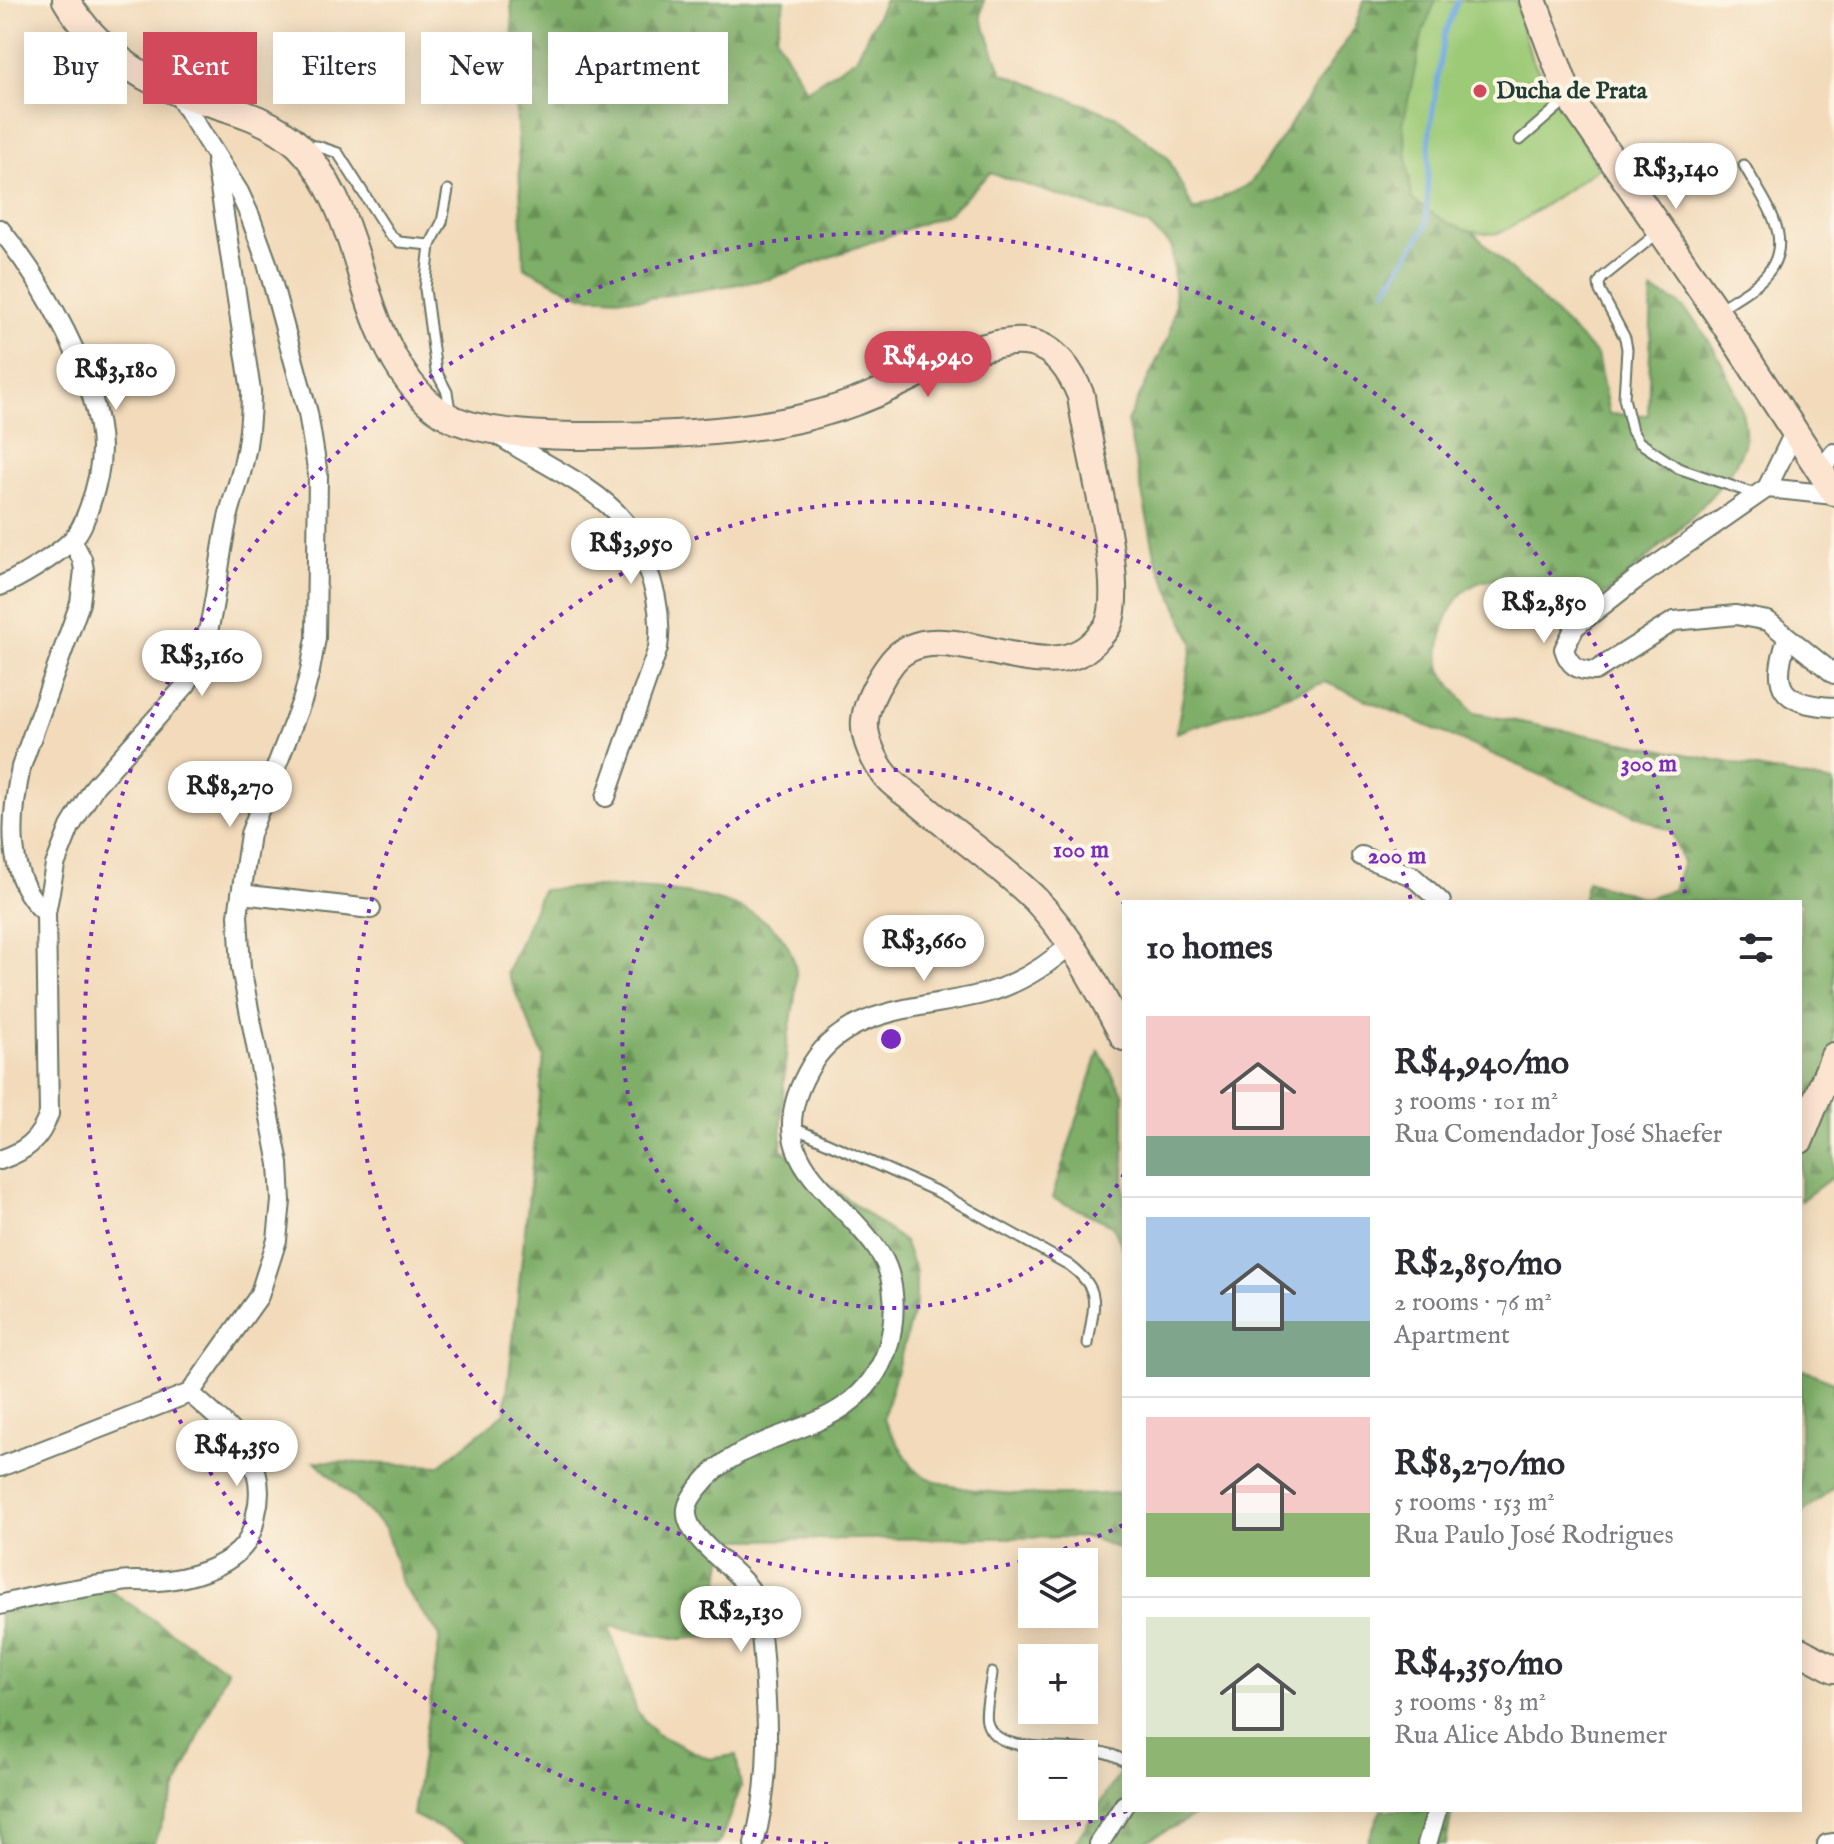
<!DOCTYPE html>
<meta charset="utf-8">
<style>
:root{--surface:#fff;--page:#f2f2f3;--text:#2b2b33;--muted:#7c7c81;--line:#e1e1e2;--accent:#d1495b}
body{margin:0;font-family:"IM FELL English",serif;background:var(--page);color:var(--text);height:100vh;display:flex;flex-direction:column;font-size:30px;white-space:nowrap}
*{box-sizing:border-box;margin:0}
p{font-size:26px;color:var(--muted)}
.icon{flex:none;width:44px;height:44px;fill:none;stroke:currentColor;stroke-width:2;stroke-linecap:round;stroke-linejoin:round}
.map{position:relative;flex:1;overflow:hidden}
.panel{position:absolute;left:1122px;top:900px;width:680px;height:912px;display:flex;flex-direction:column;background:var(--surface);border-radius:0px;box-shadow:0 4px 20px #0003}
.panel>*{flex:none}
.top-card{position:absolute;left:24px;top:32px;width:760px;height:72px;display:flex;gap:16px}
.tools{position:absolute;left:1018px;top:1548px;display:grid;gap:16px}
.tools a{display:grid;place-items:center;width:80px;height:80px;border-radius:0px;background:var(--surface);box-shadow:0 4px 20px #0003;font-size:40px}
.price{position:absolute;translate:-50% -68px;padding:0 18px;border-radius:28px;background:#fff;color:#222;font-size:26px;line-height:52px;filter:drop-shadow(0 2px 4px #0008)}
.price::after{content:'';position:absolute;left:50%;top:48px;width:24px;height:18px;margin-left:-12px;background:inherit;clip-path:polygon(0 0,100% 0,50% 100%)}
.price.active{background:var(--accent);color:#fff}
ul{padding:0;list-style:none}
li{display:flex;align-items:center;gap:24px;height:200px;padding:0 24px}
li+li{border-top:2px solid var(--line)}
li span{display:grid;place-items:center;flex:none;width:224px;height:160px;border-radius:0px;color:#555}
li>.icon{margin-inline-start:auto}
span .icon{width:96px;height:96px;fill:#fffc;stroke-width:1}
li b{font-size:34px}
h2{display:flex;justify-content:space-between;align-items:center;height:96px;padding:0 24px;font-size:34px}
.pill{padding:0 28px;border-radius:0px;background:var(--surface);box-shadow:0 4px 20px #0003;font-size:28px;line-height:72px}
.pill.active{background:var(--accent);color:#fff}
.map>svg:first-child{display:block}
.forest{fill:url(#forest-firs);stroke:#4e764e;stroke-width:2}
.green{fill:#9dca77;stroke:#5e8456;stroke-width:2}
.lines{fill:none;stroke-linecap:round;stroke-linejoin:round}
.stream{stroke:#71a9e0;stroke-width:5}
.lane-casing{stroke:#697463;stroke-width:13}
.street-casing{stroke:#697463;stroke-width:22}
.secondary-casing{stroke:#697463;stroke-width:30}
.lane{stroke:#fff;stroke-width:9}
.street{stroke:#fff;stroke-width:18}
.secondary{stroke:#fde4d1;stroke-width:26}
.ring{fill:none;stroke:#7b2cbf;stroke-width:4;stroke-dasharray:4 8}
.poi-dot{fill:#d1495b;stroke:#fcf5e5;stroke-width:3}
.labels{text-anchor:middle;dominant-baseline:central;stroke-width:8;stroke-linejoin:round;paint-order:stroke}
.poi-label{font-size:24px;font-weight:bold;fill:#1f3d34;stroke:#fcf5e5;text-anchor:start}
.centre{fill:#7b2cbf;stroke:#fcf5e5;stroke-width:4}
.ring-label{font-size:24px;text-anchor:middle;font-weight:bold;fill:#7b2cbf;stroke:#fcf5e5;stroke-width:8;stroke-linejoin:round;paint-order:stroke}
</style>
<div class="map">
<svg width="1834" height="1844" viewBox="0 0 1834 1844">
<defs>
<pattern id="forest-firs" width="22" height="20" patternUnits="userSpaceOnUse" patternTransform="scale(2)"><rect width="22" height="20" fill="#7eae68"/><path d="M5 1l3.5 6h-7zM16 11l3.5 6h-7z" fill="#678f56"/></pattern>
</defs>
<rect width="100%" height="100%" fill="#fcf5e5"/>
<filter id="ink" filterUnits="userSpaceOnUse"><feTurbulence type="fractalNoise" baseFrequency=".0125" numOctaves="2"/><feDisplacementMap in="SourceGraphic" scale="16" xChannelSelector="R" yChannelSelector="G"/><feConvolveMatrix kernelMatrix="1 2 1 2 8 2 1 2 1" color-interpolation-filters="sRGB"/></filter>
<filter id="wash" filterUnits="userSpaceOnUse"><feTurbulence type="fractalNoise" baseFrequency=".006" numOctaves="4" result="noise"/><feDisplacementMap in="SourceGraphic" scale="32" xChannelSelector="R" yChannelSelector="G"/><feGaussianBlur stdDeviation="1.8" result="paint"/><feColorMatrix in="noise" values="0 0 0 0 0 0 0 0 0 0 0 0 0 0 0 0 0 1.4 0 .05"/><feComposite in="paint" operator="in"/></filter>
<g filter="url(#wash)">
<rect width="100%" height="100%" fill="#f2daba"/>
<g class="forest">
<path d="M 511,0 L 785,0 L 776,37 L 806,90 L 856,58 L 885,0 L 984,0 L 981,17 L 1002,73 L 1117,117 L 1168,158 L 1194,211 L 1250,184 L 1354,29 L 1364,0 L 1501,0 L 1425,185 L 1597,355 L 1609,414 L 1648,415 L 1652,291 C 1660,295 1672,298 1679,304 C 1696,318 1715,349 1725,369 C 1734,388 1747,416 1745,438 C 1742,487 1611,589 1572,622 L 1560,593 C 1511,576 1463,564 1444,626 C 1441,638 1437,656 1441,669 C 1445,681 1466,702 1474,713 L 1834,783 L 1834,1176 L 1800,1201 L 1800,902 L 1583,902 L 1587,881 L 1644,898 L 1673,890 L 1683,862 L 1671,831 L 1325,682 L 1176,733 L 1193,643 L 1156,559 L 1127,422 L 1169,336 L 1175,305 L 1172,247 L 1148,225 L 990,173 L 948,214 L 770,279 L 643,299 L 581,296 L 524,267 Z"/>
<path d="M 588,887 C 649,887 787,889 796,972 C 798,993 790,1024 787,1045 C 783,1080 782,1114 781,1149 L 904,1242 L 916,1272 L 916,1301 L 883,1419 C 891,1431 908,1463 917,1471 C 953,1500 1078,1496 1124,1493 L 1124,1550 L 1086,1537 L 726,1540 L 711,1637 L 680,1639 L 609,1626 L 637,1712 L 656,1734 L 709,1759 L 736,1755 L 741,1787 L 719,1844 L 472,1844 L 413,1815 L 440,1636 L 403,1586 L 385,1528 L 315,1461 L 439,1466 L 505,1413 L 544,1057 L 507,973 L 542,890 Z"/>
<path d="M 1099,1051 L 1124,1095 L 1124,1252 L 1113,1225 L 1052,1198 Z"/>
<path d="M 1800,1369 L 1834,1382 L 1834,1487 L 1800,1515 Z"/>
<path d="M 105,1587 L 227,1670 L 153,1844 L 0,1844 L 0,1598 Z"/>
<path d="M 1124,1767 L 1124,1810 L 1213,1810 L 1200,1813 L 1141,1844 L 1074,1844 Z"/>
<path d="M 1381,1810 L 1452,1810 L 1446,1844 L 1366,1844 Z"/>
</g>
<path class="green" d="M 1436,0 L 1516,0 L 1531,58 L 1599,168 C 1583,178 1509,232 1498,233 C 1464,237 1438,218 1412,199 L 1403,124 L 1423,31 Z"/>
<g class="lines">
<path class="stream" d="M 1386,289 L 1426,227 L 1430,130 L 1444,36 L 1458,0"/>
</g>
</g>
<g filter="url(#ink)">
<g class="lines">
<defs>
<g id="lane">
<path d="M 1520,140 L 1567,99"/>
<path d="M 307,146 L 317,146 L 338,153 L 390,235 L 399,242 L 430,245"/>
<path d="M 448,190 L 442,222 L 430,245 L 425,289 L 436,371 L 447,392 L 450,410"/>
<path d="M 1659,232 L 1603,277 L 1599,283 L 1600,291 L 1625,338 L 1627,349 L 1624,398 L 1632,431 L 1639,442 L 1678,468 L 1758,495"/>
<path d="M 1719,309 C 1732,300 1748,292 1760,281 C 1801,244 1765,203 1744,165"/>
<path d="M 792,1127 L 938,1192 L 1069,1265 C 1104,1291 1093,1305 1088,1344"/>
<path d="M 992,1673 C 991,1685 984,1712 987,1722 C 997,1763 1091,1736 1124,1761"/>
</g>
<g id="street">
<path d="M 0,229 C 42,280 100,381 101,448 C 101,469 96,489 89,508 C 85,519 81,531 72,540 C 57,555 20,578 0,586"/>
<path d="M 495,433 C 535,461 592,483 623,520 C 634,532 639,548 645,563 C 657,591 662,618 658,648 L 606,797"/>
<path d="M 1794,433 L 1767,488 L 1834,495"/>
<path d="M 1820,471 L 1834,453"/>
<path d="M 1767,488 L 1635,580 L 1575,627 L 1564,649 C 1569,666 1578,671 1595,671 L 1674,621 L 1736,615 L 1768,621 L 1834,674"/>
<path d="M 1787,639 C 1771,688 1780,704 1834,707"/>
<path d="M 1361,856 L 1412,876 L 1441,902"/>
<path d="M 241,894 L 371,909"/>
<path d="M 46,913 C 4,879 11,815 21,767 L 80,603 L 84,570 L 82,559 L 72,540"/>
<path d="M 0,1160 C 26,1151 40,1140 49,1114 L 46,913 L 55,865 L 70,827 L 95,786 L 186,685 C 217,635 215,574 228,518 C 232,500 239,483 243,465 C 249,441 251,416 251,391 L 216,162"/>
<path d="M 0,1467 L 190,1393 L 259,1296 L 277,1240 L 281,1201 L 279,1164 L 241,968 L 238,915 L 250,834 L 303,698 L 310,671 L 316,638 L 318,475 L 308,413 L 267,263 L 250,216 L 239,192 L 176,92"/>
<path d="M 0,1605 C 40,1594 80,1588 121,1582 C 133,1580 146,1582 158,1581 C 187,1579 228,1568 246,1543 C 252,1534 254,1524 256,1514 C 271,1456 227,1427 190,1393"/>
<path d="M 754,1844 C 772,1777 768,1714 762,1645 C 760,1630 761,1610 754,1596 C 742,1570 683,1540 687,1509 C 688,1501 694,1493 699,1487 C 753,1418 856,1444 888,1347 C 896,1319 897,1281 881,1255 C 838,1188 753,1162 812,1064 C 848,1005 928,1009 986,993 C 1018,984 1048,965 1072,943"/>
<path d="M 1099,1844 L 1124,1805"/>
<path d="M 1427,1844 L 1437,1810"/>
<path d="M 1827,1844 L 1834,1843"/>
</g>
<g id="secondary">
<path d="M 66,0 C 90,41 133,75 177,92 C 218,107 267,115 299,146 C 329,176 345,220 357,259 C 373,315 396,392 453,419 C 488,435 554,436 592,436 C 661,436 735,433 802,418 C 827,412 852,404 875,394 C 916,377 987,334 1031,343 C 1056,348 1072,373 1081,396 C 1087,448 1126,580 1109,623 C 1106,630 1099,637 1094,642 C 1044,695 938,607 893,661 C 881,676 867,700 865,720 C 863,737 875,763 886,776 C 896,788 912,797 924,807 C 960,838 1002,866 1036,900 C 1074,940 1098,989 1124,1037"/>
<path d="M 1533,0 L 1569,97 L 1716,311 L 1834,492"/>
<path d="M 1800,1140 L 1834,1056"/>
<path d="M 1800,1651 L 1834,1669"/>
</g>
</defs>
<use href="#lane" class="lane-casing"/>
<use href="#street" class="street-casing"/>
<use href="#secondary" class="secondary-casing"/>
<use href="#lane" class="lane"/>
<use href="#street" class="street"/>
<use href="#secondary" class="secondary"/>
</g>
</g>
<g class="ring">
<path d="M1124 1174A269 269 0 1 1 1124 904"/>
<path d="M1123 1525A538 538 0 1 1 1411 900"/>
<path d="M1127 1811A807 807 0 0 1 954 1844M828 1844A807 807 0 1 1 1686 899"/>
</g>
<circle class="poi-dot" cx="1480" cy="91" r="8"/>
<g class="labels">
<g class="poi-label">
<text x="1496" y="91">Ducha de Prata</text>
</g>
</g>
<circle cx="891" cy="1039" r="12" class="centre"/>
<g class="ring-label">
<text x="1649" y="771">300 m</text>
<text x="1081" y="857">100 m</text>
<text x="1397" y="863">200 m</text>
</g>
</svg>
<div class="tools">
<a><svg class="icon" aria-label="layers" viewBox="0 0 24 24"><path d="M12 4l9 5-9 5-9-5zM3 14l9 5 9-5"/></svg></a>
<a>+</a>
<a>−</a>
</div>
<b class="price" style="left:1676px;top:211px">R$3,140</b>
<b class="price active" style="left:928px;top:399px">R$4,940</b>
<b class="price" style="left:116px;top:412px">R$3,180</b>
<b class="price" style="left:631px;top:586px">R$3,950</b>
<b class="price" style="left:1544px;top:645px">R$2,850</b>
<b class="price" style="left:202px;top:698px">R$3,160</b>
<b class="price" style="left:230px;top:829px">R$8,270</b>
<b class="price" style="left:924px;top:983px">R$3,660</b>
<b class="price" style="left:237px;top:1488px">R$4,350</b>
<b class="price" style="left:741px;top:1654px">R$2,130</b>
<div class="top-card">
<a class="pill">Buy</a>
<a class="pill active">Rent</a>
<a class="pill">Filters</a>
<a class="pill">New</a>
<a class="pill">Apartment</a>
</div>
<section class="panel">
<h2>10 homes<svg class="icon" aria-label="filters" viewBox="0 0 24 24"><path d="M4 7h16M4 17h16"/><circle cx="9" cy="7" r="2"/><circle cx="15" cy="17" r="2"/></svg></h2>
<ul>
<li><span style="background:linear-gradient(#f6c9c9 75%,#7fa58c 0)"><svg class="icon" aria-label="home" viewBox="0 0 24 24"><path d="M3 11l9-7 9 7M6 9v11h12V9"/></svg></span><div><b>R$4,940/mo</b><p>3 rooms · 101 m²</p><p>Rua Comendador José Shaefer</p></div></li>
<li><span style="background:linear-gradient(#a9c7e8 65%,#7fa58c 0)"><svg class="icon" aria-label="home" viewBox="0 0 24 24"><path d="M3 11l9-7 9 7M6 9v11h12V9"/></svg></span><div><b>R$2,850/mo</b><p>2 rooms · 76 m²</p><p>Apartment</p></div></li>
<li><span style="background:linear-gradient(#f6c9c9 60%,#8fb573 0)"><svg class="icon" aria-label="home" viewBox="0 0 24 24"><path d="M3 11l9-7 9 7M6 9v11h12V9"/></svg></span><div><b>R$8,270/mo</b><p>5 rooms · 153 m²</p><p>Rua Paulo José Rodrigues</p></div></li>
<li><span style="background:linear-gradient(#dfe7d0 75%,#8fb573 0)"><svg class="icon" aria-label="home" viewBox="0 0 24 24"><path d="M3 11l9-7 9 7M6 9v11h12V9"/></svg></span><div><b>R$4,350/mo</b><p>3 rooms · 83 m²</p><p>Rua Alice Abdo Bunemer</p></div></li>
</ul>
</section>
</div>
